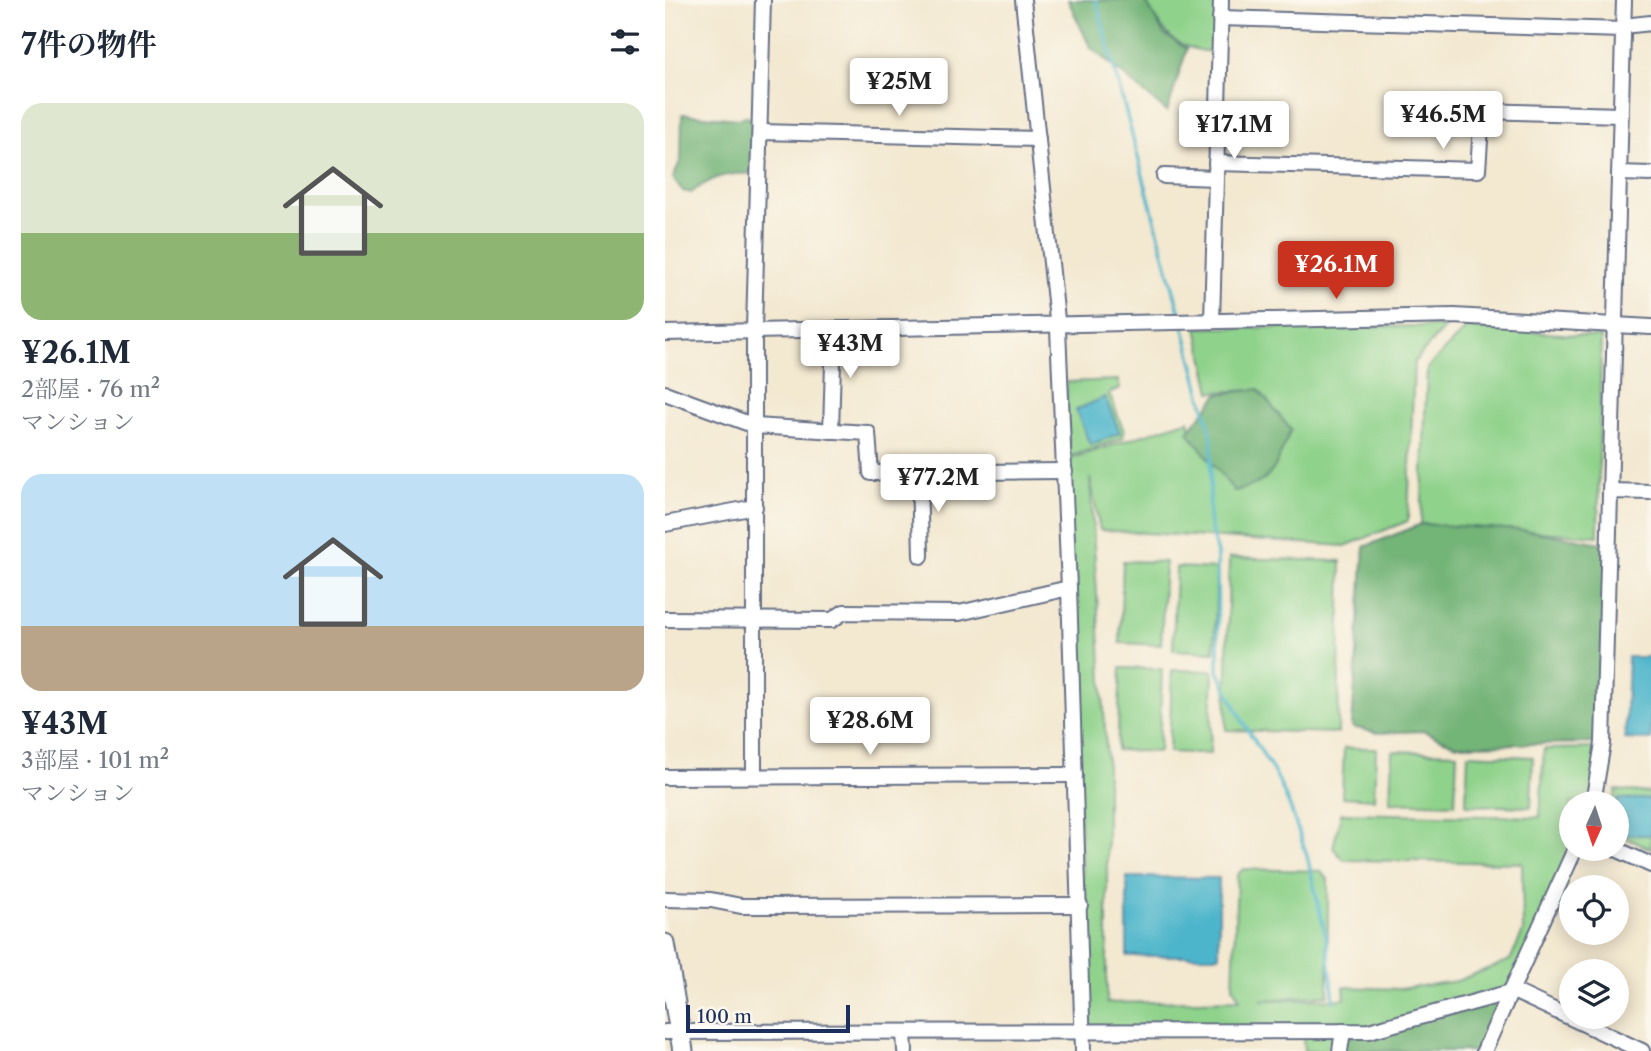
<!DOCTYPE html>
<html lang="ja">
<meta charset="utf-8">
<style>
:root{--surface:#fff;--page:#f2f2f3;--text:#1f2937;--muted:#747a83;--accent:#c8321e}
body{margin:0;font-family:"Libre Caslon Text","Noto Serif JP",serif;background:var(--page);color:var(--text);height:100vh;display:flex;flex-direction:column;font-size:26px;white-space:nowrap}
*{box-sizing:border-box;margin:0}
p{font-size:23px;color:var(--muted)}
.icon{flex:none;width:38px;height:38px;fill:none;stroke:currentColor;stroke-width:2;stroke-linecap:round;stroke-linejoin:round}
.map{position:relative;flex:1;overflow:hidden}
.details{display:flex;flex-direction:column;background:var(--surface);width:665px}
.details>*{flex:none}
.needle{width:46px;rotate:183deg}
.tools{position:absolute;left:894px;top:791px;display:grid;gap:14px}
.tools a{display:grid;place-items:center;width:70px;height:70px;border-radius:50%;background:var(--surface);box-shadow:0 4px 18px #0003;font-size:35px}
.scale{position:absolute;left:21px;bottom:18px;width:164px;box-sizing:border-box;padding-left:7px;border:4px solid #1b2f5e;border-top:0;font-size:19px;line-height:24px;white-space:nowrap;color:#1b2f5e;-webkit-text-stroke:5px #fbf7ec;paint-order:stroke}
.price{position:absolute;translate:-50% -60px;padding:0 16px;border-radius:7px;background:#fff;color:#222;font-size:23px;line-height:46px;filter:drop-shadow(0 2px 4px #0008)}
.price::after{content:'';position:absolute;left:50%;top:42px;width:21px;height:16px;margin-left:-10px;background:inherit;clip-path:polygon(0 0,100% 0,50% 100%)}
.price.selected{background:var(--accent);color:#fff}
ul{padding:0;list-style:none}
li{display:grid;align-content:center;gap:14px;height:371px;padding:0 21px}
li span{display:grid;place-items:center;height:217px;border-radius:21px;color:#555}
li>.icon{margin-inline-start:auto}
span .icon{width:126px;height:126px;fill:#fffc;stroke-width:1}
li b{font-size:30px}
h2{display:flex;justify-content:space-between;align-items:center;height:84px;padding:0 21px;font-size:30px}
main{display:flex;flex:1;min-height:0}
.map>svg:first-child{display:block}
.green{fill:#8fd28b;stroke:#558074;stroke-width:2}
.forest{fill:#73b477;stroke:#47726a;stroke-width:2}
.water{fill:#4db5cb;stroke:#347294;stroke-width:2}
.lines{fill:none;stroke-linecap:round;stroke-linejoin:round}
.stream{stroke:#4db5cb;stroke-width:3.5}
.minor-casing{stroke:#677086;stroke-width:18}
.major-casing{stroke:#677086;stroke-width:23}
.minor{stroke:#fff;stroke-width:14}
.major{stroke:#fff;stroke-width:19}
</style>
<main>
<section class="details">
<h2>7件の物件<svg class="icon" aria-label="filters" viewBox="0 0 24 24"><path d="M4 7h16M4 17h16"/><circle cx="9" cy="7" r="2"/><circle cx="15" cy="17" r="2"/></svg></h2>
<ul>
<li><span style="background:linear-gradient(#dfe7d0 60%,#8fb573 0)"><svg class="icon" aria-label="home" viewBox="0 0 24 24"><path d="M3 11l9-7 9 7M6 9v11h12V9"/></svg></span><div><b>¥26.1M</b><p>2部屋 · 76 m²</p><p>マンション</p></div></li>
<li><span style="background:linear-gradient(#bfe0f5 70%,#b9a48a 0)"><svg class="icon" aria-label="home" viewBox="0 0 24 24"><path d="M3 11l9-7 9 7M6 9v11h12V9"/></svg></span><div><b>¥43M</b><p>3部屋 · 101 m²</p><p>マンション</p></div></li>
</ul>
</section>
<div class="map">
<svg width="986" height="1051" viewBox="0 0 986 1051">
<rect width="100%" height="100%" fill="#fbf7ec"/>
<filter id="ink" filterUnits="userSpaceOnUse"><feTurbulence type="fractalNoise" baseFrequency=".0143" numOctaves="2"/><feDisplacementMap in="SourceGraphic" scale="14" xChannelSelector="R" yChannelSelector="G"/><feConvolveMatrix kernelMatrix="1 2 1 2 8 2 1 2 1" color-interpolation-filters="sRGB"/></filter>
<filter id="wash" filterUnits="userSpaceOnUse"><feTurbulence type="fractalNoise" baseFrequency=".00686" numOctaves="4" result="noise"/><feDisplacementMap in="SourceGraphic" scale="28" xChannelSelector="R" yChannelSelector="G"/><feGaussianBlur stdDeviation="1.57" result="paint"/><feColorMatrix in="noise" values="0 0 0 0 0 0 0 0 0 0 0 0 0 0 0 0 0 1.4 0 .05"/><feComposite in="paint" operator="in"/></filter>
<g filter="url(#wash)">
<rect width="100%" height="100%" fill="#f3e8d0"/>
<g class="green">
<path d="M 480,0 L 556,0 L 554,53 C 509,48 502,39 480,0 Z"/>
<path d="M 781,326 L 749,362 L 743,521 L 680,546 L 435,530 L 425,478 L 442,763 L 442,1003 L 575,1000 L 568,987 L 572,875 L 578,869 L 655,871 L 663,879 L 663,995 L 596,1000 L 680,999 L 679,987 L 734,989 L 792,981 L 845,960 L 858,932 L 857,863 L 679,860 L 668,848 L 676,813 L 875,817 L 879,749 L 938,748 L 926,803 L 906,803 L 906,849 L 843,998 L 701,1031 L 424,1032 L 399,461 L 524,420 L 528,439 L 593,390 L 546,392 L 532,328 Z"/>
<path d="M 802,327 L 936,337 L 933,536 L 756,524 L 762,368 Z"/>
<path d="M 453,380 L 455,388 L 444,393 L 459,431 L 458,438 L 404,457 L 401,382 Z"/>
<path d="M 564,558 L 676,561 L 673,733 L 561,730 Z"/>
<path d="M 458,561 L 500,562 L 496,645 L 455,643 Z"/>
<path d="M 511,567 L 552,569 L 549,652 L 508,650 Z"/>
<path d="M 456,668 L 497,669 L 494,752 L 452,750 Z"/>
<path d="M 507,670 L 548,671 L 545,754 L 504,752 Z"/>
<path d="M 679,748 L 711,748 L 709,799 L 677,797 Z"/>
<path d="M 727,751 L 792,753 L 790,804 L 725,802 Z"/>
<path d="M 803,754 L 868,757 L 866,807 L 801,805 Z"/>
<path d="M 951,790 L 986,793 L 986,849 L 952,834 L 952,803 L 949,803 Z"/>
<path d="M 678,1033 L 674,1051 L 639,1051 L 638,1034 Z"/>
</g>
<g class="forest">
<path d="M 403,0 L 480,0 L 499,34 L 522,49 L 502,112 L 425,47 Z"/>
<path d="M 17,114 L 73,119 L 81,116 L 89,122 L 89,167 L 83,174 C 61,172 44,179 26,193 L 18,191 L 8,178 L 16,159 Z"/>
<path d="M 593,389 L 626,430 C 609,466 611,483 569,491 L 523,432 L 553,394 Z"/>
<path d="M 756,524 L 858,530 L 944,544 L 938,743 L 791,745 L 758,731 L 713,733 L 687,727 L 699,547 Z"/>
<path d="M 843,998 L 819,1051 L 675,1051 L 677,1038 Z"/>
</g>
<g class="water">
<path d="M 440,397 L 455,433 L 425,445 L 411,410 Z"/>
<path d="M 963,657 L 986,657 L 986,740 L 960,739 Z"/>
<rect x="953" y="799" width="33" height="36"/>
<path d="M 462,877 L 554,878 L 554,956 L 462,956 Z"/>
</g>
<g class="lines">
<g class="stream">
<path d="M 431,0 L 516,318"/>
<path d="M 518,325 L 547,438 L 544,521 L 552,554 L 553,671 L 577,720 L 613,779 L 625,807 L 642,856 L 662,942 L 669,1001"/>
</g>
</g>
</g>
<g filter="url(#ink)">
<g class="lines">
<defs>
<g id="minor">
<path d="M 358,0 L 393,329 L 404,588 L 418,1051"/>
<path d="M 555,18 L 958,30"/>
<path d="M 958,26 L 986,23"/>
<path d="M 95,132 L 373,139"/>
<path d="M 551,163 L 813,170 L 817,111 L 956,115"/>
<path d="M 954,173 L 986,174"/>
<path d="M 499,176 L 551,178"/>
<path d="M 547,321 L 556,0"/>
<path d="M 0,333 L 789,316 L 986,327"/>
<path d="M 0,393 L 90,426 L 203,433 L 206,473 L 400,471"/>
<path d="M 166,431 L 169,329"/>
<path d="M 254,472 L 256,556"/>
<path d="M 945,491 L 986,492"/>
<path d="M 0,524 L 90,507"/>
<path d="M 0,619 L 167,620 L 179,612 L 294,613 L 404,588"/>
<path d="M 89,775 L 89,330 L 98,0"/>
<path d="M 0,777 L 410,775"/>
<path d="M 928,803 L 938,743 L 959,0"/>
<path d="M 951,849 L 986,865"/>
<path d="M 0,899 L 46,900 L 76,906 L 415,905"/>
<path d="M 846,990 L 977,1051"/>
<path d="M 0,1032 L 704,1031 L 846,992"/>
<path d="M 239,1032 L 240,1051"/>
<path d="M 675,1051 L 678,1031"/>
<path d="M 819,1051 L 910,849"/>
</g>
<path id="major" d="M 0,944 L 18,1051"/>
</defs>
<use href="#minor" class="minor-casing"/>
<use href="#major" class="major-casing"/>
<use href="#minor" class="minor"/>
<use href="#major" class="major"/>
</g>
</g>
</svg>
<div class="tools">
<a><svg class="needle" viewBox="-14 -14 28 28"><path d="M0-13l5 13h-10z" fill="#e53935"/><path d="M0 13l5-13h-10z" fill="#747a83"/></svg></a>
<a><svg class="icon" aria-label="locate" viewBox="0 0 24 24"><circle cx="12" cy="12" r="6"/><path d="M12 2v4M12 18v4M2 12h4M18 12h4"/></svg></a>
<a><svg class="icon" aria-label="layers" viewBox="0 0 24 24"><path d="M12 4l9 5-9 5-9-5zM3 14l9 5 9-5"/></svg></a>
</div>
<div class="scale">100 m</div>
<b class="price" style="left:234px;top:118px">¥25M</b>
<b class="price" style="left:778px;top:151px">¥46.5M</b>
<b class="price" style="left:569px;top:161px">¥17.1M</b>
<b class="price selected" style="left:671px;top:301px">¥26.1M</b>
<b class="price" style="left:185px;top:380px">¥43M</b>
<b class="price" style="left:273px;top:514px">¥77.2M</b>
<b class="price" style="left:205px;top:757px">¥28.6M</b>
</div>
</main>
